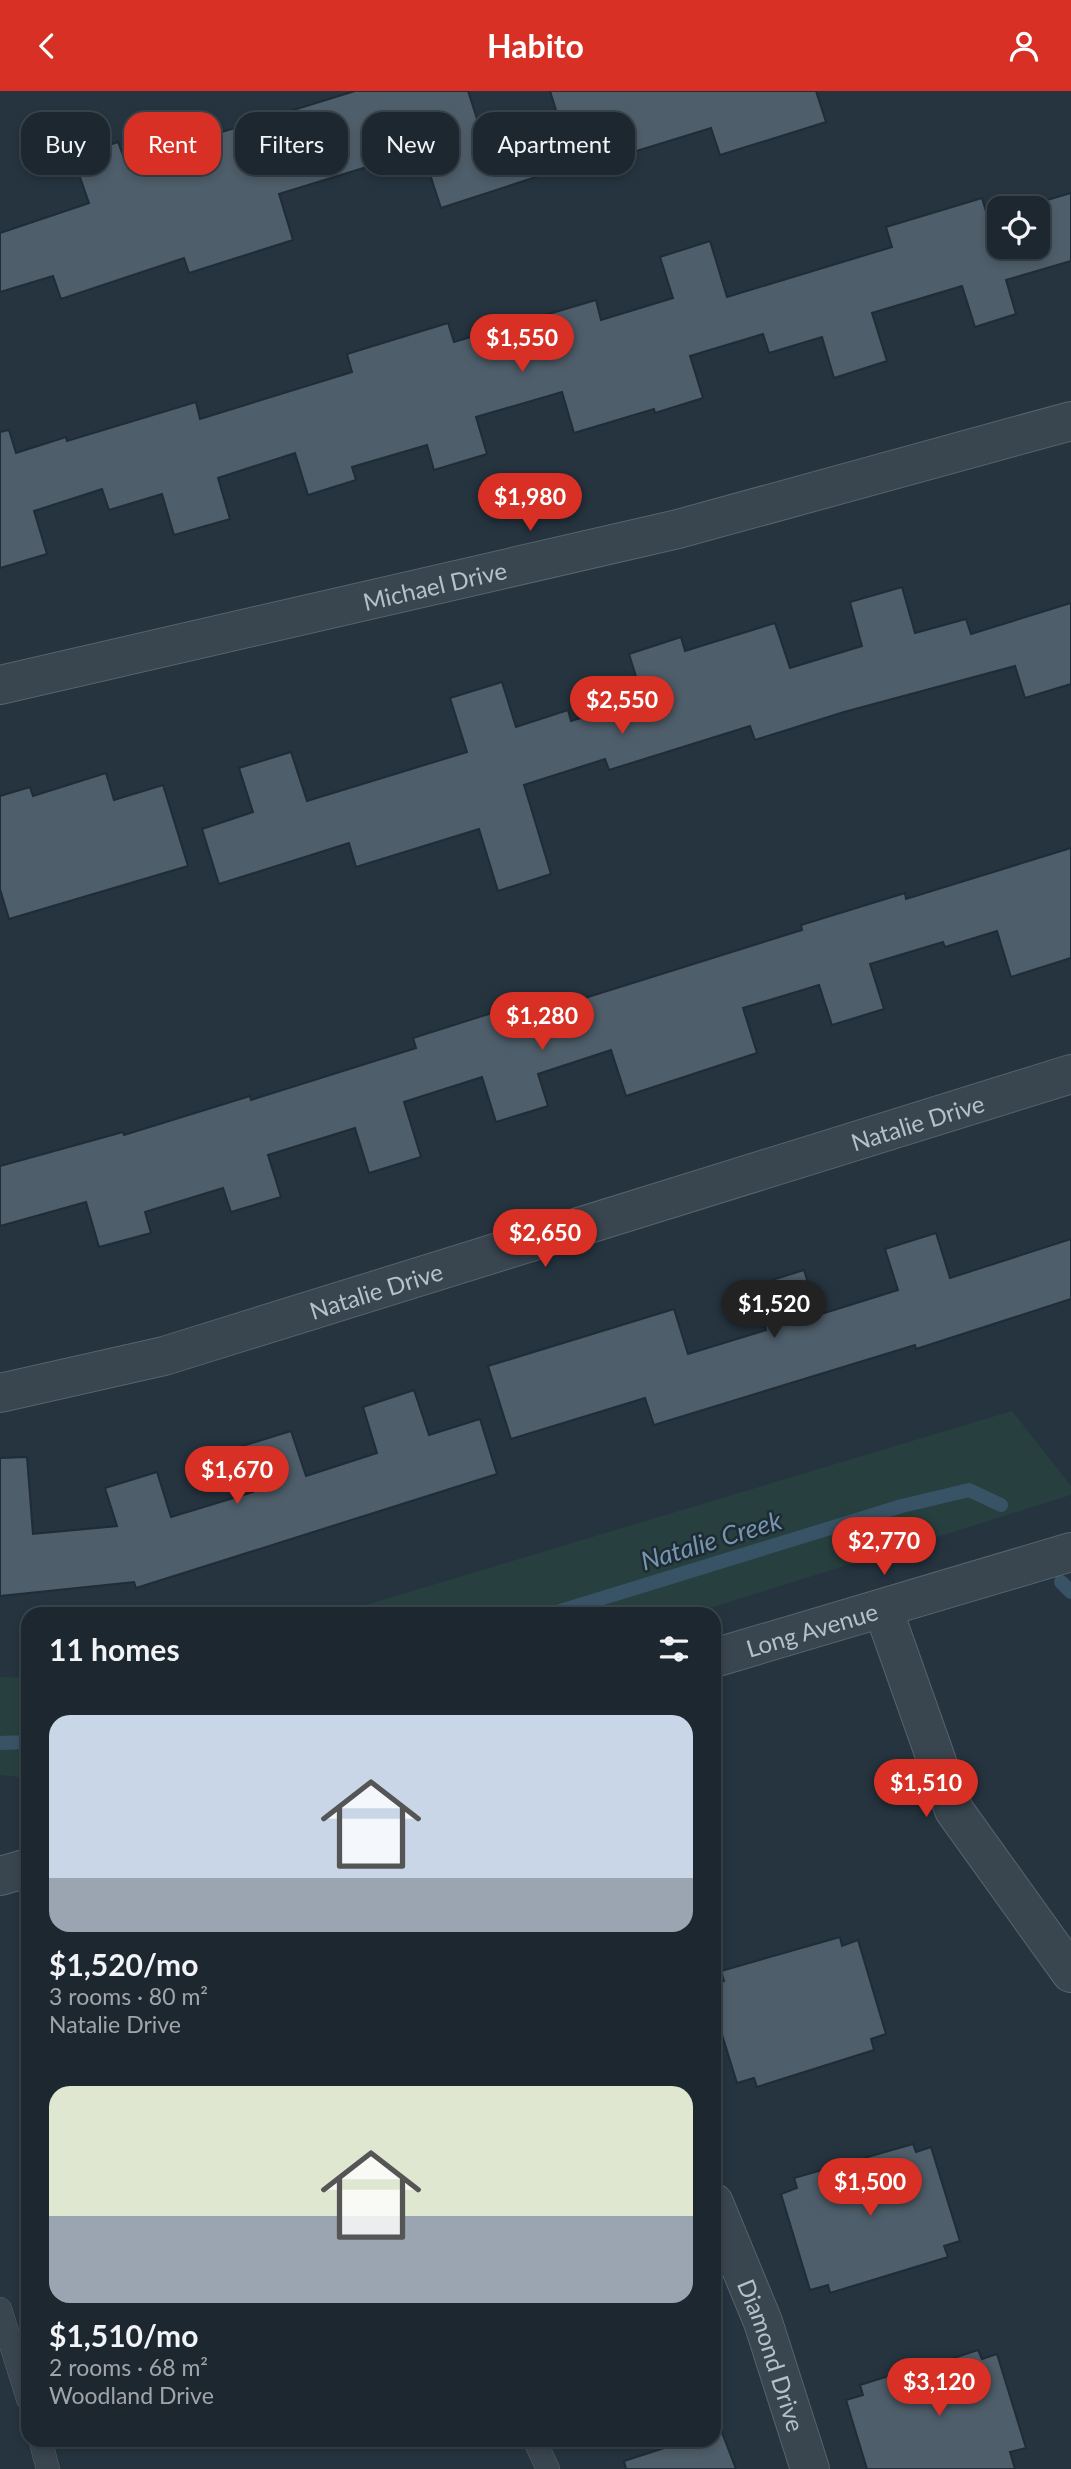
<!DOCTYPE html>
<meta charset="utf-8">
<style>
:root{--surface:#1c272f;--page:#29333b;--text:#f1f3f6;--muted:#a0a5aa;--line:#3a444b;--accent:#d93025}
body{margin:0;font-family:Lato,sans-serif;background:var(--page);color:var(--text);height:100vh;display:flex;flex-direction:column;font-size:26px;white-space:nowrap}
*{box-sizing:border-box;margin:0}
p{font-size:23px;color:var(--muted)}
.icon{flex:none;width:38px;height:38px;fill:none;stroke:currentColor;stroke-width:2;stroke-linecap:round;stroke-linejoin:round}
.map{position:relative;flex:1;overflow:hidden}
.sheet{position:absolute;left:21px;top:1516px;width:700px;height:840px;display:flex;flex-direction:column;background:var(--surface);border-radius:21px;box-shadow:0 4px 10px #0003,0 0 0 2px var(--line)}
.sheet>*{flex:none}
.hud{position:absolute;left:21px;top:21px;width:700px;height:63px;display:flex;gap:14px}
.tools{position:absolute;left:987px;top:105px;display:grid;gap:14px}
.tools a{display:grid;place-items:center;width:63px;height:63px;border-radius:14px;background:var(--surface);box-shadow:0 4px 10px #0003,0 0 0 2px var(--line);font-size:35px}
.price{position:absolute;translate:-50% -60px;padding:0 16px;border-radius:24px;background:var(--accent);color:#fff;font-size:23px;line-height:46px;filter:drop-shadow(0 2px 4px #0008)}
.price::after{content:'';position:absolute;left:50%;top:42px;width:21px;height:16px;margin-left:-10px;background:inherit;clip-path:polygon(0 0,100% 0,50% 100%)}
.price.current{background:#222;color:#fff}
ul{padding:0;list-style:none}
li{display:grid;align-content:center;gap:14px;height:371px;padding:0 28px}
li span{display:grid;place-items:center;height:217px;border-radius:21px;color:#555}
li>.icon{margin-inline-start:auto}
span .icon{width:126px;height:126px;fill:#fffc;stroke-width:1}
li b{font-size:30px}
h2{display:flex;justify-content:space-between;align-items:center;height:84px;padding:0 28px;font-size:30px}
.pill{padding:0 24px;border-radius:21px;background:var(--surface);box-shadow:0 4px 10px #0003,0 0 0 2px var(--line);font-size:24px;line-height:63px}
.pill.current{background:var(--accent);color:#fff}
header{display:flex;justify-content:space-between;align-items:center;height:91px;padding:0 28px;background:var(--accent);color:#fff;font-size:32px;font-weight:700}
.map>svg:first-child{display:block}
.green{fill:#27403f}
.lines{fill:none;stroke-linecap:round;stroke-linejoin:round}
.stream{stroke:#395366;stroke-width:14}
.building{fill:#4e5e6a;stroke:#202c36;stroke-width:2}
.service-casing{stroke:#57636d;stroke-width:24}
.minor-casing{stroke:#57636d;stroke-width:40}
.service{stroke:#39454f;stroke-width:23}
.minor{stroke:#39454f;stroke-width:38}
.labels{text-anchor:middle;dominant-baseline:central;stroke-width:5;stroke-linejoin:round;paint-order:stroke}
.street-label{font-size:24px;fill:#b5c0ca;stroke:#1e2a34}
.water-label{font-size:26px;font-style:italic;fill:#7596ac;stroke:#1e2a34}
</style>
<header><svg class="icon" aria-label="back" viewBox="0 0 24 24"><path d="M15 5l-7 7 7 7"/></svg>Habito<svg class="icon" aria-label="person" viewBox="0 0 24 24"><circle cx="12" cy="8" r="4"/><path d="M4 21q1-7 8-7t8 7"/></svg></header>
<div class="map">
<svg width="1071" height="2378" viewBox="0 0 1071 2378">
<rect width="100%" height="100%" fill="#25343f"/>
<g class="green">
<path d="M 1012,1320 L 1071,1395 L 1071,1404 L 694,1522 L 339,1522 Z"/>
<path d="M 0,1586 L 28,1587 L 28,1687 L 0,1684 Z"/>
</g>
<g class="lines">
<g class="stream">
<path d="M 1061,1491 L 1071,1501"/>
<path d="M 554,1522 L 902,1415 L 969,1399 L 1001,1414"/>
<path d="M 0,1652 L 28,1651"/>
</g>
</g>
<g class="building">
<path d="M 355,0 L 468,0 L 482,43 L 556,19 L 550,0 L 816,0 L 826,31 L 720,64 L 711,37 L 575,79 L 573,74 L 441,117 L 422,59 L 279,103 L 293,149 L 189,182 L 184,167 L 61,208 L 53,185 L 0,201 L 0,142 L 89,112 L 73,66 L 118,51 L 124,67 L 207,40 L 209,45 Z"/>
<path d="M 1071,102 L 1071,170 L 1006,189 L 1016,223 L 975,236 L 962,195 L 872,222 L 887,270 L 834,287 L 822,246 L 769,262 L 763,243 L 690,265 L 703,307 L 655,322 L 654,318 L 574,342 L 562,301 L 476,326 L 487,363 L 434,379 L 427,354 L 352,376 L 356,389 L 308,404 L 295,362 L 218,387 L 230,428 L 174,444 L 162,403 L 109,419 L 102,398 L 34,420 L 47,463 L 0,477 L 0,341 L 9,339 L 16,362 L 66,346 L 67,350 L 196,311 L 200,328 L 352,281 L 347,263 L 448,232 L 454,251 L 596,209 L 601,229 L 673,207 L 660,166 L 710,150 L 727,206 L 892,156 L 886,136 L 982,107 L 988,127 L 999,124 L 999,156 L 1038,156 L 1038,117 L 1020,117 Z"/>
<path d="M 902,496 L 915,542 L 966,528 L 971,543 L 1071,512 L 1071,593 L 1025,607 L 1015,575 L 844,621 L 755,649 L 750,635 L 609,679 L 605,668 L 524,694 L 551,783 L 498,800 L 479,738 L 356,776 L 349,752 L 219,793 L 202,738 L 253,721 L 239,677 L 291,661 L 307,710 L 467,661 L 450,607 L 502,591 L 516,636 L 568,619 L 571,630 L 643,608 L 629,563 L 681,546 L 685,560 L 775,532 L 790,577 L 862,555 L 850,511 Z"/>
<path d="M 106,682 L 114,709 L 163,694 L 188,775 L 9,828 L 0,798 L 0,705 L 30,696 L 33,705 Z"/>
<path d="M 1071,757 L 1071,867 L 1011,886 L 997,840 L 945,856 L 943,851 L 870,873 L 884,918 L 832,934 L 819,894 L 743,917 L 757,962 L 626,1005 L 611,959 L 538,983 L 548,1015 L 496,1031 L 482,986 L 404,1011 L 421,1066 L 369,1082 L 355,1037 L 268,1064 L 281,1106 L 231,1121 L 223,1097 L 145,1121 L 151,1142 L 99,1156 L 86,1111 L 0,1135 L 0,1075 L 123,1041 L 124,1044 L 250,1005 L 251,1009 L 416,957 L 413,947 L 517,914 L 521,927 L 802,839 L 801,834 L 905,802 L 906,808 Z"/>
<path d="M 936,1142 L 950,1187 L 1071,1148 L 1071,1208 L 916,1258 L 915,1254 L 654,1334 L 645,1307 L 511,1348 L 488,1275 L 674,1218 L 688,1263 L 766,1239 L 753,1195 L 804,1179 L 818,1224 L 898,1199 L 885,1158 Z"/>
<path d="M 414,1299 L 429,1344 L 480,1328 L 497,1383 L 136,1497 L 134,1491 L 0,1505 L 0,1367 L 27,1366 L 33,1443 L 117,1435 L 105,1397 L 157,1381 L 171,1426 L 253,1401 L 239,1356 L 291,1340 L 306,1385 L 377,1362 L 363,1316 Z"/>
<path d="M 840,1846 L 842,1855 L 858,1849 L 886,1943 L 871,1948 L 874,1959 L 757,1996 L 754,1987 L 737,1992 L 714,1918 L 714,1893 L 724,1890 L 721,1880 Z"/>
<path d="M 913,2053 L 916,2061 L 931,2056 L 960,2150 L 944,2155 L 948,2166 L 830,2202 L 828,2194 L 810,2199 L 781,2103 L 797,2097 L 794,2087 Z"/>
<path d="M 978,2259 L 982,2268 L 997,2263 L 1026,2357 L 1010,2361 L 1015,2378 L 867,2378 L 846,2309 L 863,2304 L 860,2294 L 898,2282 L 899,2285 Z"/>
<path d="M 721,2339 L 736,2378 L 626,2378 L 624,2370 L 692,2348 L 714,2348 L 714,2342 Z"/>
</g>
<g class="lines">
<defs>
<g id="service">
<path d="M 0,2218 L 28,2308"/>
<path d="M 40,2348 L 48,2378"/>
<path d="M 534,2348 L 548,2378"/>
</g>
<g id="minor">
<path id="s1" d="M 0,594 L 678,438 L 1071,330"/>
<path id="s2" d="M 0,1302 L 164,1265 L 1071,983"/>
<path d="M 883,1518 L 954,1719 L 1071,1882"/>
<path id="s3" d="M 714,1567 L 1071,1461"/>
<path d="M 0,1785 L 28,1777"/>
<path id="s4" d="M 714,2112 L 763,2231 L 810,2378"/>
</g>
</defs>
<use href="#service" class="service-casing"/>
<use href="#minor" class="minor-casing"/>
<use href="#service" class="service"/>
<use href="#minor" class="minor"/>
</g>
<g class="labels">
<g class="street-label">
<text stroke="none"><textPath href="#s1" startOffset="446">Michael Drive</textPath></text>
<text stroke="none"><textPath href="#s2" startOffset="957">Natalie Drive</textPath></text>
<text stroke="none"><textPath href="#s2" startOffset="390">Natalie Drive</textPath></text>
<text stroke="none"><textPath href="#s3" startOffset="102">Long Avenue</textPath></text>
<text stroke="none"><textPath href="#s4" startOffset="163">Diamond Drive</textPath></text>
</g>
<g class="water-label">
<text transform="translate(711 1449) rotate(-17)">Natalie Creek</text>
</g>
</g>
</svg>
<div class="tools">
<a><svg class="icon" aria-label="locate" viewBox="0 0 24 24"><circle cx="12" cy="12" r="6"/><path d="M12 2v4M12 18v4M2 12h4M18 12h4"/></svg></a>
</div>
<b class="price" style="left:522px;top:283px">$1,550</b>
<b class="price" style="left:530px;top:442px">$1,980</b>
<b class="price" style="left:622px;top:645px">$2,550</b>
<b class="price" style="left:542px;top:961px">$1,280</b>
<b class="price" style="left:545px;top:1178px">$2,650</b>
<b class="price current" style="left:774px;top:1249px">$1,520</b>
<b class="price" style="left:237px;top:1415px">$1,670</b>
<b class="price" style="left:884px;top:1486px">$2,770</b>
<b class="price" style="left:926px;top:1728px">$1,510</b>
<b class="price" style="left:870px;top:2127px">$1,500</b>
<b class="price" style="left:939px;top:2327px">$3,120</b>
<div class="hud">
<a class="pill">Buy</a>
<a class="pill current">Rent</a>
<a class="pill">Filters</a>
<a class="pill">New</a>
<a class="pill">Apartment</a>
</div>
<section class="sheet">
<h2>11 homes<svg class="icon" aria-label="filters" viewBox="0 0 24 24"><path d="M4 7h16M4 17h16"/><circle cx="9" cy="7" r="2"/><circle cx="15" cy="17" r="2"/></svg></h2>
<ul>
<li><span style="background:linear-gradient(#c9d6e8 75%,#9aa5b1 0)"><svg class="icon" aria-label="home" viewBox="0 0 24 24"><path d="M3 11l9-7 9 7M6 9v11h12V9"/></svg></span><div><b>$1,520/mo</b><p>3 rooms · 80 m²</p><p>Natalie Drive</p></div></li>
<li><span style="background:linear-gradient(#dfe7d0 60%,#9aa5b1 0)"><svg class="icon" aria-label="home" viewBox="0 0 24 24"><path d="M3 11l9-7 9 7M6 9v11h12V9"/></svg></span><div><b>$1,510/mo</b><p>2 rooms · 68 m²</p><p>Woodland Drive</p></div></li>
</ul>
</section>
</div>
